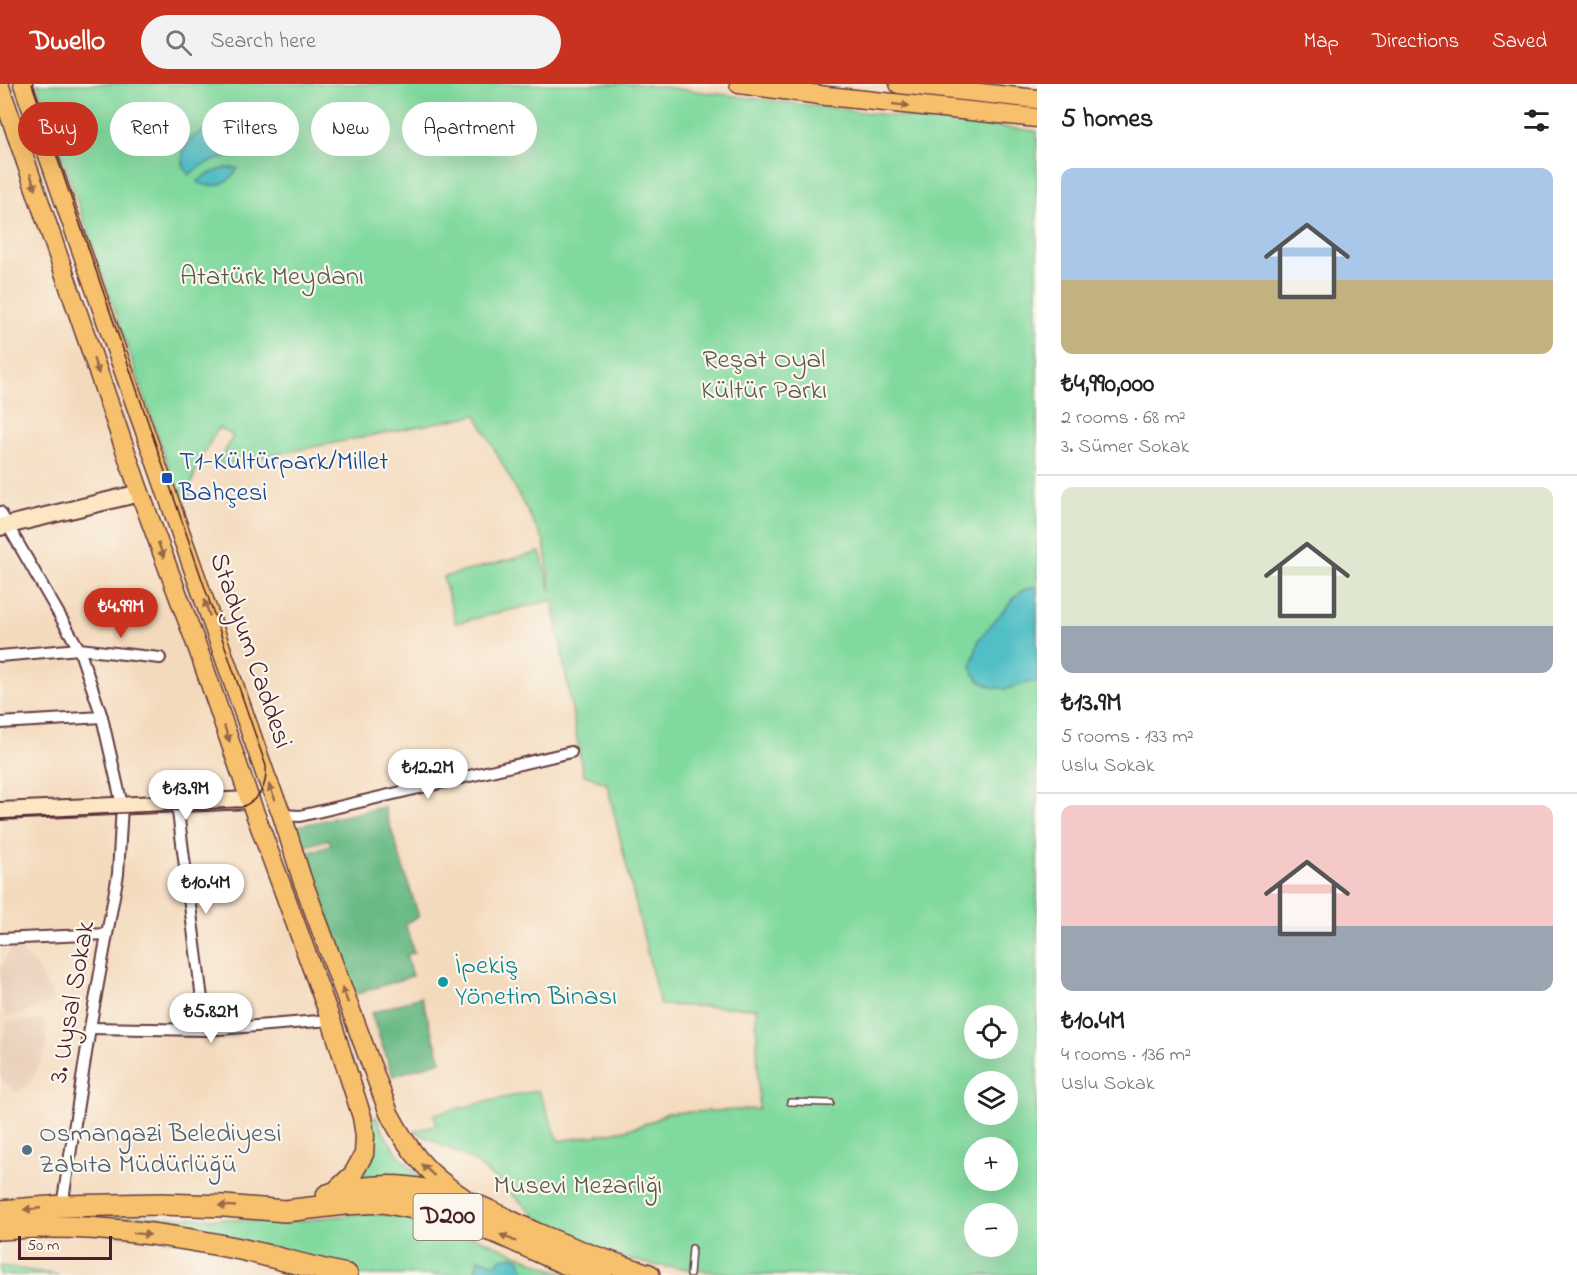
<!DOCTYPE html>
<meta charset="utf-8">
<style>
:root{--surface:#fff;--page:#f2f2f2;--text:#222;--muted:#767676;--line:#e0e0e0;--accent:#c8321e}
body{margin:0;font-family:"Indie Flower",sans-serif;background:var(--page);color:var(--text);height:100vh;display:flex;flex-direction:column;font-size:22px;white-space:nowrap}
*{box-sizing:border-box;margin:0}
p{font-size:20px;color:var(--muted)}
.icon{flex:none;width:33px;height:33px;fill:none;stroke:currentColor;stroke-width:2;stroke-linecap:round;stroke-linejoin:round}
.map{position:relative;flex:1;overflow:hidden}
.drawer{display:flex;flex-direction:column;background:var(--surface);width:540px}
.drawer>*{flex:none}
.guide{position:absolute;left:18px;top:18px;width:570px;height:54px;display:flex;gap:12px}
.controls{position:absolute;left:964px;top:921px;display:grid;gap:12px}
.controls a{display:grid;place-items:center;width:54px;height:54px;border-radius:50%;background:var(--surface);box-shadow:0 6px 24px #0002;font-size:30px}
.scale{position:absolute;left:18px;bottom:15px;width:94px;box-sizing:border-box;padding-left:6px;border:3px solid #4a1f2b;border-top:0;font-size:16px;line-height:21px;white-space:nowrap;color:#4a1f2b;-webkit-text-stroke:4px #fbf7ec;paint-order:stroke}
.price{position:absolute;translate:-50% -51px;padding:0 14px;border-radius:21px;background:#fff;color:#222;font-size:20px;line-height:39px;filter:drop-shadow(0 2px 3px #0008)}
.price::after{content:'';position:absolute;left:50%;top:36px;width:18px;height:14px;margin-left:-9px;background:inherit;clip-path:polygon(0 0,100% 0,50% 100%)}
.price.on{background:var(--accent);color:#fff}
ul{padding:0;list-style:none}
li{display:grid;align-content:center;gap:12px;height:318px;padding:0 24px}
li+li{border-top:2px solid var(--line)}
li span{display:grid;place-items:center;height:186px;border-radius:12px;color:#555}
li>.icon{margin-inline-start:auto}
span .icon{width:108px;height:108px;fill:#fffc;stroke-width:1}
li b{font-size:26px}
h2{display:flex;justify-content:space-between;align-items:center;height:72px;padding:0 24px;font-size:26px}
.tag{padding:0 21px;border-radius:27px;background:var(--surface);box-shadow:0 6px 24px #0002;font-size:21px;line-height:54px}
.tag.on{background:var(--accent);color:#fff}
header{display:flex;align-items:center;gap:36px;box-sizing:border-box;height:84px;padding:0 30px;background:var(--accent);color:#fff}
header strong{font-size:28px}
nav{display:flex;gap:33px;margin-inline-start:auto;font-size:21px}
.search{width:420px;height:54px;background:var(--page);display:flex;align-items:center;gap:15px;box-sizing:border-box;padding:0 21px;border-radius:33px;color:var(--muted);font-size:22px}
main{display:flex;flex:1;min-height:0}
.map>svg:first-child{display:block}
.built{fill:#e7cab4}
.green{fill:#80d99e;stroke:#657c64;stroke-width:1.5;fill-rule:evenodd}
.forest{fill:#68b985;stroke:#596c58;stroke-width:1.5}
.water{fill:#51bfc6;stroke:#4e6f78;stroke-width:1.5}
.lines{fill:none;stroke-linecap:round;stroke-linejoin:round}
.lane-casing{stroke:#643b41;stroke-width:8}
.street-casing{stroke:#643b41;stroke-width:14}
.secondary-casing{stroke:#643b41;stroke-width:20}
.primary-casing{stroke:#643b41;stroke-width:21}
.highway-casing{stroke:#643b41;stroke-width:24}
.lane{stroke:#fff;stroke-width:5}
.street{stroke:#fff;stroke-width:10}
.secondary{stroke:#fce6c4;stroke-width:16}
.primary{stroke:#f7c06c;stroke-width:18}
.highway{stroke:#f7c06c;stroke-width:21}
.tram{stroke:#4a1f2b;stroke-width:1.5}
.oneway{fill:#986748}
.transit-dot{fill:#1a4fb4;stroke:#fbf7ec;stroke-width:2}
.culture-dot{fill:#0f9aa8;stroke:#fbf7ec;stroke-width:2}
.service-dot{fill:#5c6f8a;stroke:#fbf7ec;stroke-width:2}
.labels{text-anchor:middle;dominant-baseline:central;stroke-width:4.5;stroke-linejoin:round;paint-order:stroke}
.shield{fill:#fbf7ec;stroke:#7f6065;stroke-width:1.5}
.shield-label{font-size:26px;font-weight:bold;fill:#4a1f2b}
.park-label{font-size:27px;fill:#5a574e;stroke:#fbf7ec}
.transit-label{font-size:27px;fill:#164399;stroke:#fbf7ec;text-anchor:start}
.street-label{font-size:27px;fill:#4a1f2b;stroke:#fbf7ec}
.culture-label{font-size:27px;fill:#0d838f;stroke:#fbf7ec;text-anchor:start}
.service-label{font-size:27px;fill:#4e5e75;stroke:#fbf7ec;text-anchor:start}
</style>
<header>
<strong>Dwello</strong>
<div class="search"><svg class="icon" aria-label="search" viewBox="0 0 24 24"><circle cx="10" cy="10" r="6"/><path d="M15 15l6 6"/></svg>Search here</div>
<nav><a>Map</a><a>Directions</a><a>Saved</a></nav>
</header>
<main>
<div class="map">
<svg width="1037" height="1191" viewBox="0 0 1037 1191">
<rect width="100%" height="100%" fill="#fbf7ec"/>
<filter id="ink" filterUnits="userSpaceOnUse"><feTurbulence type="fractalNoise" baseFrequency=".0167" numOctaves="2"/><feDisplacementMap in="SourceGraphic" scale="12" xChannelSelector="R" yChannelSelector="G"/><feConvolveMatrix kernelMatrix="1 2 1 2 8 2 1 2 1" color-interpolation-filters="sRGB"/></filter>
<filter id="wash" filterUnits="userSpaceOnUse"><feTurbulence type="fractalNoise" baseFrequency=".008" numOctaves="4" result="noise"/><feDisplacementMap in="SourceGraphic" scale="24" xChannelSelector="R" yChannelSelector="G"/><feGaussianBlur stdDeviation="1.35" result="paint"/><feColorMatrix in="noise" values="0 0 0 0 0 0 0 0 0 0 0 0 0 0 0 0 0 1.4 0 .05"/><feComposite in="paint" operator="in"/></filter>
<g filter="url(#wash)">
<rect width="100%" height="100%" fill="#f4dabd"/>
<g class="built">
<path d="M 13,862 L 19,865 L 34,881 L 52,910 L 54,919 L 7,933 L 0,919 L 0,884 Z"/>
<path d="M 44,936 L 47,957 L 45,969 L 32,994 L 24,1004 L 15,1009 L 0,993 L 0,966 L 7,938 Z"/>
</g>
<g class="green">
<path d="M 37,0 L 639,0 L 895,32 L 1037,47 L 1037,1191 L 743,1191 L 652,1181 L 607,1169 L 542,1137 L 474,1077 L 414,1047 L 436,1041 L 434,1030 L 538,1006 L 559,1057 C 595,1051 636,1049 667,1029 L 759,1025 L 756,924 L 660,921 L 607,700 L 583,690 L 553,516 L 456,539 L 443,493 L 540,468 L 551,507 L 544,458 L 476,331 L 217,382 L 233,352 L 219,343 C 205,367 192,387 189,414 L 180,416 ZM 975,932 L 1008,932 L 1008,964 L 975,964 ZM 975,998 L 1008,998 L 1008,1030 L 975,1030 ZM 975,1064 L 1008,1064 L 1008,1096 L 975,1096 ZM 975,1130 L 1008,1130 L 1008,1162 L 975,1162 Z"/>
<path d="M 376,1033 C 391,1069 419,1094 449,1117 L 345,1108 C 373,1082 375,1073 372,1035 Z"/>
<path d="M 365,1129 C 388,1131 411,1133 434,1139 C 480,1152 522,1174 567,1191 L 355,1191 L 237,1163 L 0,1138 L 147,1132 L 291,1138 Z"/>
<path d="M 0,1182 L 59,1191 L 0,1191 Z"/>
</g>
<g class="forest">
<path d="M 384,723 L 419,833 L 405,839 L 414,869 L 406,871 L 412,892 L 353,911 L 307,769 L 331,761 L 329,755 L 302,763 L 294,743 Z"/>
<path d="M 421,913 L 441,977 L 393,992 L 371,929 Z"/>
</g>
<g class="water">
<path d="M 210,45 C 226,46 238,56 239,73 C 219,73 203,78 189,91 C 173,71 189,50 210,45 Z"/>
<path d="M 226,84 L 238,84 C 230,100 214,106 197,98 L 206,91 Z"/>
<path d="M 1037,502 L 1037,597 L 1005,605 L 992,603 L 981,598 L 974,590 L 971,583 L 979,555 L 1015,513 L 1023,506 Z"/>
<path d="M 513,1172 L 519,1175 L 527,1190 L 531,1191 L 492,1191 L 475,1186 L 478,1175 L 496,1180 L 502,1174 Z"/>
</g>
</g>
<g filter="url(#ink)">
<g class="lines">
<defs>
<g id="lane">
<path d="M 790,1018 L 831,1019"/>
<path d="M 690,1191 L 692,1164"/>
</g>
<g id="street">
<path d="M 0,428 L 79,565 L 102,633 L 122,721 L 118,790 L 90,944 L 62,1122"/>
<path d="M 0,572 L 79,565 L 160,574"/>
<path d="M 0,639 L 102,633"/>
<path d="M 177,720 L 206,946"/>
<path d="M 282,731 L 300,732 L 571,668"/>
<path d="M 0,855 L 107,850"/>
<path d="M 90,944 L 206,946 L 331,936"/>
</g>
<g id="secondary">
<path d="M 0,443 L 140,409"/>
<path d="M 0,727 L 250,716"/>
</g>
<g id="primary">
<path d="M 23,0 L 267,695 L 282,731 L 302,795 L 389,1029 C 409,1067 426,1089 463,1113"/>
<path d="M 739,0 L 827,12 L 1037,34"/>
<path d="M 899,0 L 1037,15"/>
<path d="M 0,3 L 140,409 L 198,565 L 250,716 L 331,936 L 362,1033 L 365,1052 L 364,1070 L 353,1090 L 335,1107 L 326,1110"/>
</g>
<g id="highway">
<path d="M 328,1112 C 377,1096 427,1101 475,1121 C 496,1129 516,1141 537,1150 C 574,1166 610,1179 649,1191"/>
<path d="M 0,1127 L 62,1122 L 160,1120 L 225,1122 L 285,1127 L 345,1120 L 383,1118 L 434,1128 L 498,1149 L 564,1179 L 602,1191"/>
<path d="M 0,1145 C 79,1138 163,1149 240,1165 C 276,1173 311,1184 347,1191"/>
</g>
</defs>
<use href="#lane" class="lane-casing"/>
<use href="#street" class="street-casing"/>
<use href="#secondary" class="secondary-casing"/>
<use href="#primary" class="primary-casing"/>
<use href="#highway" class="highway-casing"/>
<use href="#lane" class="lane"/>
<use href="#street" class="street"/>
<use href="#secondary" class="secondary"/>
<use href="#primary" class="primary"/>
<use href="#highway" class="highway"/>
<path class="tram" d="M 0,735 L 242,723 C 261,714 267,702 266,682 L 32,0"/>
</g>
<defs><path id="oneway-solid" d="M-6-.8H1V-3.2L6.5 0L1 3.2V.8H-6Z" transform="scale(1.5)"/></defs>
<g class="oneway">
<use href="#oneway-solid" transform="translate(901 21) rotate(6)"/>
<use href="#oneway-solid" transform="translate(33 98) rotate(71)"/>
<use href="#oneway-solid" transform="translate(96 282) rotate(71)"/>
<use href="#oneway-solid" transform="translate(161 466) rotate(70)"/>
<use href="#oneway-solid" transform="translate(207 524) rotate(-109)"/>
<use href="#oneway-solid" transform="translate(227 650) rotate(71)"/>
<use href="#oneway-solid" transform="translate(272 708) rotate(-113)"/>
<use href="#oneway-solid" transform="translate(345 911) rotate(-110)"/>
<use href="#oneway-solid" transform="translate(428 1086) rotate(-137)"/>
<use href="#oneway-solid" transform="translate(227 1122) rotate(-177)"/>
<use href="#oneway-solid" transform="translate(32 1125) rotate(175)"/>
<use href="#oneway-solid" transform="translate(142 1150) rotate(6)"/>
<use href="#oneway-solid" transform="translate(508 1154) rotate(-156)"/>
</g>
</g>
<rect class="transit-dot" x="161" y="388" width="12" height="12" rx="3"/>
<circle class="culture-dot" cx="443" cy="898" r="6"/>
<circle class="service-dot" cx="27" cy="1066" r="6"/>
<g class="labels">
<rect class="shield" x="413.5" y="1110" width="69" height="46" rx="4.5"/>
<g class="shield-label">
<text x="448" y="1133">D200</text>
</g>
<g class="park-label">
<text x="272" y="193">Atatürk Meydanı</text>
<text x="764" y="276">Reşat Oyal<tspan x="764" dy="31">Kültür Parkı</tspan></text>
<text x="578" y="1102">Musevi Mezarlığı</text>
</g>
<g class="transit-label">
<text x="179" y="378">T1-Kültürpark/Millet<tspan x="179" dy="31">Bahçesi</tspan></text>
</g>
<g class="street-label">
<text transform="translate(250 567) rotate(71)">Stadyum Caddesi</text>
<text transform="translate(73 918) rotate(-80)">3. Uysal Sokak</text>
</g>
<g class="culture-label">
<text x="455" y="882">İpekiş<tspan x="455" dy="31">Yönetim Binası</tspan></text>
</g>
<g class="service-label">
<text x="39" y="1050">Osmangazi Belediyesi<tspan x="39" dy="31">Zabıta Müdürlüğü</tspan></text>
</g>
</g>
</svg>
<div class="controls">
<a><svg class="icon" aria-label="locate" viewBox="0 0 24 24"><circle cx="12" cy="12" r="6"/><path d="M12 2v4M12 18v4M2 12h4M18 12h4"/></svg></a>
<a><svg class="icon" aria-label="layers" viewBox="0 0 24 24"><path d="M12 4l9 5-9 5-9-5zM3 14l9 5 9-5"/></svg></a>
<a>+</a>
<a>−</a>
</div>
<div class="scale">50 m</div>
<b class="price on" style="left:121px;top:555px">₺4.99M</b>
<b class="price" style="left:428px;top:716px">₺12.2M</b>
<b class="price" style="left:186px;top:737px">₺13.9M</b>
<b class="price" style="left:206px;top:831px">₺10.4M</b>
<b class="price" style="left:211px;top:960px">₺5.82M</b>
<div class="guide">
<a class="tag on">Buy</a>
<a class="tag">Rent</a>
<a class="tag">Filters</a>
<a class="tag">New</a>
<a class="tag">Apartment</a>
</div>
</div>
<section class="drawer">
<h2>5 homes<svg class="icon" aria-label="filters" viewBox="0 0 24 24"><path d="M4 7h16M4 17h16"/><circle cx="9" cy="7" r="2"/><circle cx="15" cy="17" r="2"/></svg></h2>
<ul>
<li><span style="background:linear-gradient(#a9c7e8 60%,#c2b280 0)"><svg class="icon" aria-label="home" viewBox="0 0 24 24"><path d="M3 11l9-7 9 7M6 9v11h12V9"/></svg></span><div><b>₺4,990,000</b><p>2 rooms · 68 m²</p><p>3. Sümer Sokak</p></div></li>
<li><span style="background:linear-gradient(#dfe7d0 75%,#9aa5b1 0)"><svg class="icon" aria-label="home" viewBox="0 0 24 24"><path d="M3 11l9-7 9 7M6 9v11h12V9"/></svg></span><div><b>₺13.9M</b><p>5 rooms · 133 m²</p><p>Uslu Sokak</p></div></li>
<li><span style="background:linear-gradient(#f6c9c9 65%,#9aa5b1 0)"><svg class="icon" aria-label="home" viewBox="0 0 24 24"><path d="M3 11l9-7 9 7M6 9v11h12V9"/></svg></span><div><b>₺10.4M</b><p>4 rooms · 136 m²</p><p>Uslu Sokak</p></div></li>
</ul>
</section>
</main>
